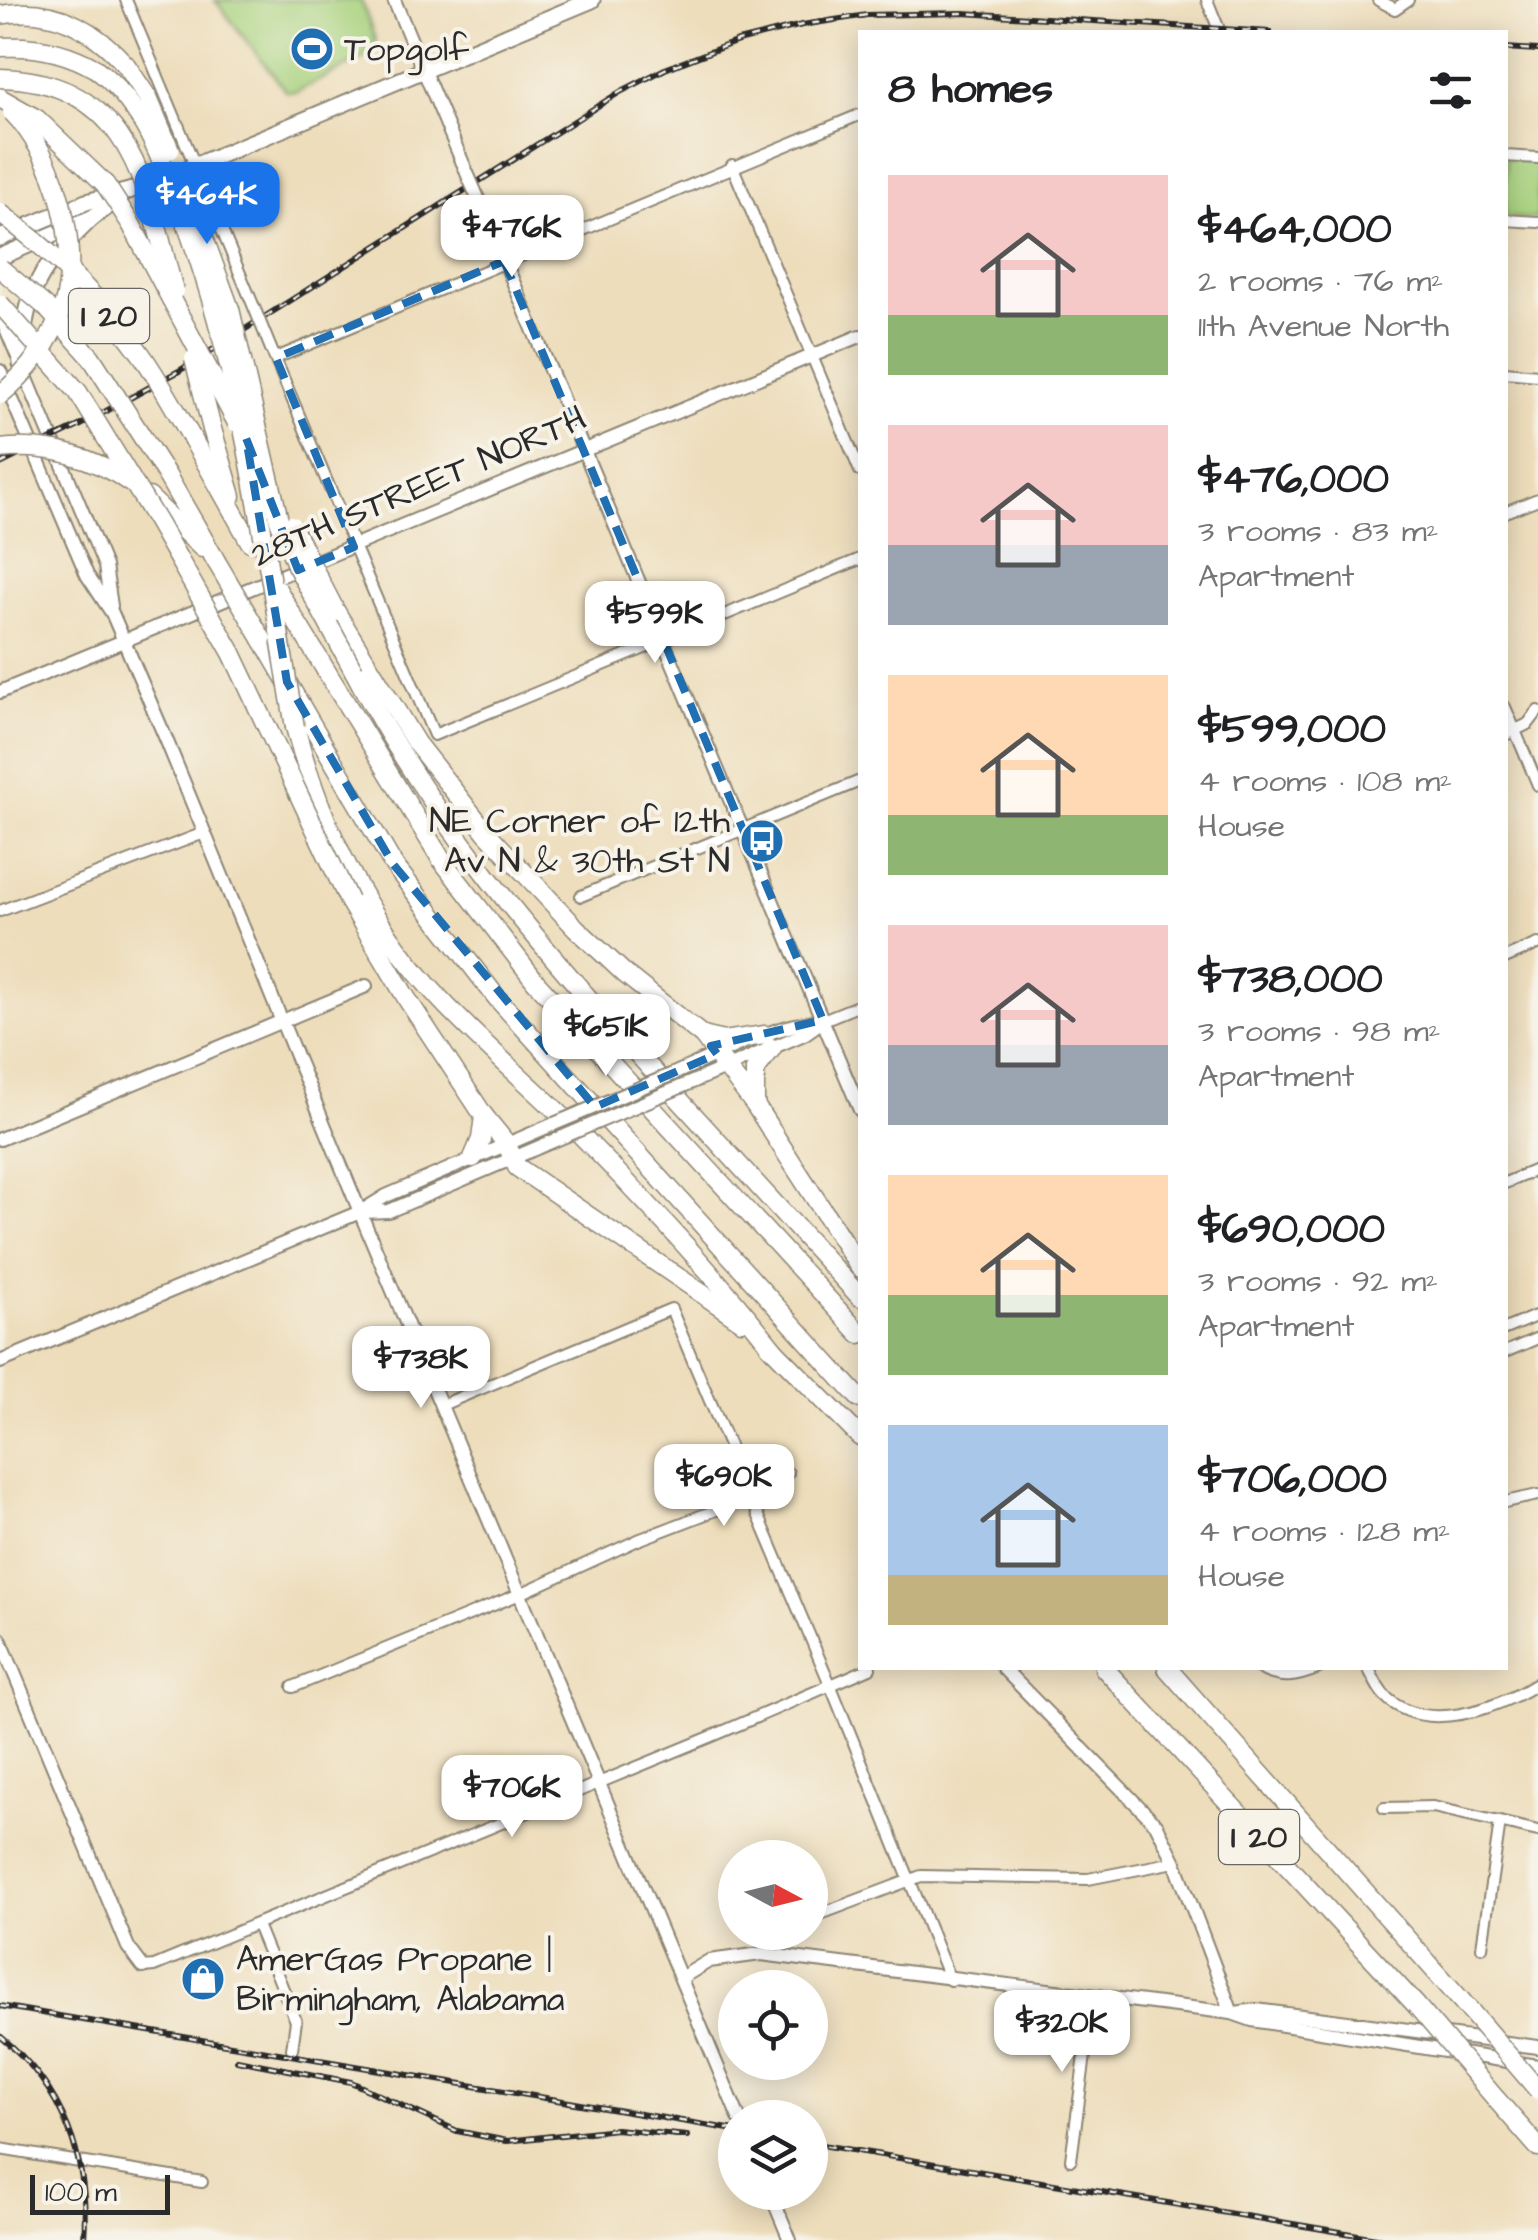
<!DOCTYPE html>
<meta charset="utf-8">
<style>
:root{--surface:#fff;--page:#f6f6f6;--text:#202124;--muted:#757577;--accent:#1a73e8}
body{margin:0;font-family:"Architects Daughter",sans-serif;background:var(--page);color:var(--text);height:100vh;display:flex;flex-direction:column;font-size:38px;white-space:nowrap}
*{box-sizing:border-box;margin:0}
p{font-size:32px;color:var(--muted)}
.icon{flex:none;width:55px;height:55px;fill:none;stroke:currentColor;stroke-width:2;stroke-linecap:round;stroke-linejoin:round}
.map{position:relative;flex:1;overflow:hidden}
.details{position:absolute;left:858px;top:30px;width:650px;height:1640px;display:flex;flex-direction:column;background:var(--surface);border-radius:0px;box-shadow:0 5px 25px #0003}
.details>*{flex:none}
.needle{width:65px;rotate:97deg}
.fabs{position:absolute;left:718px;top:1840px;display:grid;gap:20px}
.fabs a{display:grid;place-items:center;width:110px;height:110px;border-radius:50%;background:var(--surface);box-shadow:0 5px 25px #0003;font-size:50px}
.scale{position:absolute;left:30px;bottom:25px;width:140px;box-sizing:border-box;padding-left:10px;border:5px solid #2b2b2b;border-top:0;font-size:28px;line-height:35px;white-space:nowrap;color:#2b2b2b;-webkit-text-stroke:8px #f7f3e8;paint-order:stroke}
.price{position:absolute;translate:-50% -85px;padding:0 22px;border-radius:20px;background:#fff;color:#222;font-size:32px;line-height:65px;filter:drop-shadow(0 2px 5px #0008)}
.price::after{content:'';position:absolute;left:50%;top:60px;width:30px;height:22px;margin-left:-15px;background:inherit;clip-path:polygon(0 0,100% 0,50% 100%)}
.price.active{background:var(--accent);color:#fff}
ul{padding:0;list-style:none}
li{display:flex;align-items:center;gap:30px;height:250px;padding:0 30px}
li span{display:grid;place-items:center;flex:none;width:280px;height:200px;border-radius:0px;color:#555}
li>.icon{margin-inline-start:auto}
span .icon{width:120px;height:120px;fill:#fffc;stroke-width:1}
li b{font-size:42px}
h2{display:flex;justify-content:space-between;align-items:center;height:120px;padding:0 30px;font-size:42px}
.map>svg:first-child{display:block}
.green{fill:#a7d27e;stroke:#697e54;stroke-width:2.5}
.lines{fill:none;stroke-linecap:round;stroke-linejoin:round}
.minor-casing{stroke:#8c8473;stroke-width:14}
.tertiary-casing{stroke:#8c8473;stroke-width:16}
.primary-casing{stroke:#8c8473;stroke-width:19}
.motorway-casing{stroke:#8c8473;stroke-width:21}
.minor{stroke:#fff;stroke-width:10}
.tertiary{stroke:#fff;stroke-width:12}
.primary{stroke:#fff;stroke-width:15}
.motorway{stroke:#fff;stroke-width:18}
.rail-casing{stroke:#2b2b2b;stroke-width:6}
.rail{stroke:#f7f3e8;stroke-width:2.5;stroke-dasharray:8;stroke-linecap:butt}
.minor-bridge-casing{stroke:#8c8473;stroke-width:14;stroke-linecap:butt}
.tertiary-bridge-casing{stroke:#8c8473;stroke-width:16;stroke-linecap:butt}
.motorway-bridge-casing{stroke:#8c8473;stroke-width:21;stroke-linecap:butt}
.minor-bridge{stroke:#fff;stroke-width:10}
.tertiary-bridge{stroke:#fff;stroke-width:12}
.motorway-bridge{stroke:#fff;stroke-width:18}
.marked{fill:none;stroke:#1f6fb2;stroke-width:8;stroke-dasharray:20 12;stroke-linejoin:round}
.labels{text-anchor:middle;dominant-baseline:central;stroke-width:8;stroke-linejoin:round;paint-order:stroke}
.shield{fill:#f7f3e8;stroke:#686764;stroke-width:2.5}
.shield-label{font-size:32px;font-weight:bold;fill:#2b2b2b}
.poi-label{font-size:35px;fill:#2b2b2b;stroke:#f7f3e8;text-anchor:start}
.street-label{font-size:35px;fill:#2b2b2b;stroke:#f7f3e8}
</style>
<div class="map">
<svg width="1538" height="2240" viewBox="0 0 1538 2240">
<rect width="100%" height="100%" fill="#f7f3e8"/>
<filter id="ink" filterUnits="userSpaceOnUse"><feTurbulence type="fractalNoise" baseFrequency=".01" numOctaves="2"/><feDisplacementMap in="SourceGraphic" scale="20" xChannelSelector="R" yChannelSelector="G"/><feConvolveMatrix kernelMatrix="1 2 1 2 8 2 1 2 1" color-interpolation-filters="sRGB"/></filter>
<filter id="wash" filterUnits="userSpaceOnUse"><feTurbulence type="fractalNoise" baseFrequency=".0048" numOctaves="4" result="noise"/><feDisplacementMap in="SourceGraphic" scale="40" xChannelSelector="R" yChannelSelector="G"/><feGaussianBlur stdDeviation="2.25" result="paint"/><feColorMatrix in="noise" values="0 0 0 0 0 0 0 0 0 0 0 0 0 0 0 0 0 1.4 0 .05"/><feComposite in="paint" operator="in"/></filter>
<g filter="url(#wash)">
<rect width="100%" height="100%" fill="#edddbb"/>
<g class="green">
<path d="M 215,0 L 361,0 L 376,42 L 365,57 L 296,92 L 286,91 Z"/>
<path d="M 1505,156 L 1538,158 L 1538,219 L 1505,217 Z"/>
</g>
</g>
<g filter="url(#ink)">
<g class="lines">
<defs>
<g id="minor">
<path d="M 126,0 L 256,312"/>
<path d="M 1207,0 L 1220,32"/>
<path d="M 1378,0 L 1395,9 L 1408,0"/>
<path d="M 1505,156 L 1538,158"/>
<path d="M 732,165 L 860,471"/>
<path d="M 1505,220 L 1538,222"/>
<path d="M 271,349 L 434,735 L 860,559"/>
<path d="M 276,358 L 859,115"/>
<path d="M 1505,372 L 1538,375"/>
<path d="M 1505,512 L 1538,499"/>
<path d="M 1505,707 L 1538,785"/>
<path d="M 1505,735 L 1528,724 L 1538,711"/>
<path d="M 581,896 L 860,781"/>
<path d="M 0,911 L 204,833"/>
<path d="M 1505,958 L 1538,944"/>
<path d="M 823,1020 L 860,1005"/>
<path d="M 1505,1183 L 1538,1169"/>
<path d="M 1505,1329 L 1538,1315"/>
<path d="M 1505,1352 L 1538,1338"/>
<path d="M 442,1405 L 671,1309 L 830,1684 L 950,1980"/>
<path d="M 1505,1502 L 1538,1495"/>
<path d="M 1259,1668 C 1280,1681 1297,1677 1319,1668"/>
<path d="M 1368,1668 C 1373,1676 1377,1688 1384,1695 C 1423,1736 1497,1709 1538,1683"/>
<path d="M 293,1687 L 520,1594 L 638,1540 L 750,1497 L 788,1473"/>
<path d="M 1384,1808 L 1433,1807 L 1538,1831"/>
<path d="M 810,1918 L 921,1876 L 1088,1879 L 1175,1862"/>
<path d="M 257,1925 L 296,2021 L 292,2049"/>
<path d="M 1482,1947 L 1500,1822"/>
<path d="M 143,1967 L 154,1966 L 715,1735 L 870,1668"/>
<path d="M 0,2149 L 202,2182"/>
<path d="M 1071,2160 L 1093,1996"/>
</g>
<g id="tertiary">
<path d="M 394,0 L 467,173"/>
<path d="M 489,224 L 860,1110"/>
<path d="M 0,314 L 105,566 L 111,606"/>
<path d="M 0,371 L 87,575 L 112,613 L 166,739 L 360,1212 L 739,2118"/>
<path d="M 0,692 L 860,336"/>
<path d="M 673,1074 C 721,1053 770,1026 823,1020"/>
<path d="M 683,1086 L 804,1034 L 821,1022"/>
<path d="M 0,1139 L 366,986"/>
<path d="M 362,1212 L 389,1211 L 565,1136"/>
<path d="M 0,1362 L 360,1212 L 386,1196 L 554,1124"/>
<path d="M 0,1639 L 128,1947 L 143,1967"/>
<path d="M 1003,1668 L 1156,1824 L 1175,1862 L 1232,2013"/>
<path d="M 681,1978 L 709,1961 L 761,1954 L 1232,2013 L 1252,2020 L 1538,2066"/>
<path d="M 1235,2013 L 1256,2010 L 1538,2047"/>
<path d="M 770,2192 L 790,2240"/>
</g>
<g id="primary">
<path d="M 0,238 L 86,202 L 129,191 L 194,166 L 592,0"/>
<path d="M 0,257 L 92,218 L 121,197"/>
<path d="M 21,364 C 25,289 38,270 92,218"/>
</g>
<g id="motorway">
<path d="M 0,15 C 52,5 92,27 126,65"/>
<path d="M 0,47 C 35,45 66,51 96,69"/>
<path d="M 212,429 L 232,496"/>
<path d="M 193,440 L 250,542"/>
<path d="M 166,474 L 216,561"/>
<path d="M 149,497 L 202,548"/>
<path d="M 336,612 L 416,743 L 486,832 L 576,928 L 625,974 L 703,1036 L 755,1105 L 860,1268"/>
<path d="M 297,623 L 441,859 L 536,982 L 860,1334"/>
<path d="M 262,639 L 393,864 L 497,998 L 860,1399"/>
<path d="M 354,671 C 429,817 535,940 644,1061 C 716,1140 788,1218 860,1297"/>
<path d="M 295,727 C 322,829 367,921 440,999 C 480,1042 524,1079 566,1120 C 640,1194 710,1269 775,1351"/>
<path d="M 349,901 L 407,999 L 484,1116 L 506,1143 L 517,1167 L 742,1321"/>
<path d="M 703,1036 L 723,1041 L 765,1035"/>
<path d="M 755,1104 L 755,1070 L 772,1048"/>
<path d="M 473,1158 L 481,1139 L 484,1116"/>
<path d="M 769,1345 L 860,1437"/>
<path d="M 1104,1668 L 1416,2005"/>
<path d="M 1167,1668 L 1460,1999"/>
<path d="M 1496,2099 L 1538,2147"/>
</g>
</defs>
<use href="#minor" class="minor-casing"/>
<use href="#tertiary" class="tertiary-casing"/>
<use href="#primary" class="primary-casing"/>
<use href="#motorway" class="motorway-casing"/>
<use href="#minor" class="minor"/>
<use href="#tertiary" class="tertiary"/>
<use href="#primary" class="primary"/>
<use href="#motorway" class="motorway"/>
<defs>
<g id="rail">
<path d="M 1505,48 L 1538,50"/>
<path d="M 0,464 L 79,426 L 179,371 L 620,92 L 665,69 L 738,41 L 802,25 L 867,15 L 963,13 L 1270,32"/>
<path d="M 0,2006 L 735,2130"/>
<path d="M 0,2036 C 63,2087 90,2160 84,2240"/>
<path d="M 237,2060 L 351,2082 L 457,2131 L 507,2141 L 616,2129 L 687,2136"/>
<path d="M 810,2143 L 1388,2240"/>
</g>
</defs>
<use href="#rail" class="rail-casing"/>
<use href="#rail" class="rail"/>
<defs>
<path id="minor-bridge" d="M 256,312 L 271,349"/>
<g id="tertiary-bridge">
<path d="M 467,173 L 489,224"/>
<path d="M 554,1124 L 673,1074"/>
<path d="M 565,1136 L 683,1086"/>
</g>
<g id="motorway-bridge">
<path d="M 126,65 L 148,98 L 170,150"/>
<path d="M 96,69 C 141,104 158,151 178,202 C 244,370 264,550 295,727"/>
<path d="M 0,78 C 133,81 146,188 174,291"/>
<path d="M 0,98 L 37,119 L 105,184 L 131,224 L 237,423"/>
<path d="M 0,213 C 52,252 103,301 141,354 C 160,381 176,411 193,440"/>
<path d="M 196,216 L 230,309 L 279,520 L 296,565 L 354,671"/>
<path d="M 0,268 L 45,306 L 91,357 L 166,474"/>
<path d="M 0,304 L 78,392 L 158,523 L 232,653 L 349,901"/>
<path d="M 194,359 L 212,429"/>
<path d="M 0,395 C 27,373 52,341 63,307 C 82,248 56,155 12,112"/>
<path d="M 0,449 C 46,444 94,456 132,484"/>
<path d="M 291,525 L 336,612"/>
<path d="M 216,561 L 262,639"/>
<path d="M 277,589 L 297,623"/>
<path d="M 1460,1999 L 1538,2090"/>
<path d="M 1416,2005 L 1496,2099"/>
</g>
</defs>
<use href="#minor-bridge" class="minor-bridge-casing"/>
<use href="#tertiary-bridge" class="tertiary-bridge-casing"/>
<use href="#motorway-bridge" class="motorway-bridge-casing"/>
<use href="#minor-bridge" class="minor-bridge"/>
<use href="#tertiary-bridge" class="tertiary-bridge"/>
<use href="#motorway-bridge" class="motorway-bridge"/>
</g>
</g>
<path class="marked" d="M 504,261 L 823,1020 L 711,1046 L 717,1054 L 595,1107 L 393,864 L 287,682 L 246,438 L 298,570 L 354,547 L 276,358 Z"/>
<defs>
<symbol id="stadium-disc" viewBox="-11 -11 22 22"><circle r="9.5" fill="#1f6fb2" stroke="#f7f3e8"/><path d="M0-5a6.5 5 0 1 0 0 10a6.5 5 0 1 0 0-10ZM-3.5-1.8h7v3.6h-7Z" fill="#fff"/></symbol>
<symbol id="bus-disc" viewBox="-11 -11 22 22"><circle r="9.5" fill="#1f6fb2" stroke="#f7f3e8"/><path d="M-5-6H5V4H4V6H2V4H-2V6H-4V4H-5ZM-3.5-4V0h7V-4ZM-3.5 1.2v1.5H-2V1.2ZM2 1.2v1.5H3.5V1.2Z" fill="#fff"/></symbol>
<symbol id="shop-disc" viewBox="-11 -11 22 22"><circle r="9.5" fill="#1f6fb2" stroke="#f7f3e8"/><path d="M-5-2.5h2.3a2.7 3.5 0 0 1 5.4 0H5L5.5 6h-11ZM-1.5-2.5h3a1.5 2.3 0 0 0-3 0Z" fill="#fff"/></symbol>
</defs>
<g fill-rule="evenodd">
<use href="#stadium-disc" x="287" y="24" width="50" height="50"/>
<use href="#bus-disc" x="737" y="816" width="50" height="50"/>
<use href="#shop-disc" x="178" y="1954" width="50" height="50"/>
</g>
<g class="labels">
<g class="shield">
<rect x="69" y="289" width="80" height="54" rx="8"/>
<rect x="1219" y="1810" width="80" height="54" rx="8"/>
</g>
<g class="shield-label">
<text x="109" y="316">I 20</text>
<text x="1259" y="1837">I 20</text>
</g>
<g class="poi-label">
<text x="344" y="49">Topgolf</text>
<text x="730" y="821" text-anchor="end">NE Corner of 12th<tspan x="730" dy="40">Av N &amp; 30th St N</tspan></text>
<text x="236" y="1959">AmerGas Propane |<tspan x="236" dy="40">Birmingham, Alabama</tspan></text>
</g>
<g class="street-label">
<text transform="translate(419 487) rotate(-23)">28TH STREET NORTH</text>
</g>
</g>
</svg>
<div class="fabs">
<a><svg class="needle" viewBox="-14 -14 28 28"><path d="M0-13l5 13h-10z" fill="#e53935"/><path d="M0 13l5-13h-10z" fill="#757577"/></svg></a>
<a><svg class="icon" aria-label="locate" viewBox="0 0 24 24"><circle cx="12" cy="12" r="6"/><path d="M12 2v4M12 18v4M2 12h4M18 12h4"/></svg></a>
<a><svg class="icon" aria-label="layers" viewBox="0 0 24 24"><path d="M12 4l9 5-9 5-9-5zM3 14l9 5 9-5"/></svg></a>
</div>
<div class="scale">100 m</div>
<b class="price active" style="left:207px;top:247px">$464K</b>
<b class="price" style="left:512px;top:280px">$476K</b>
<b class="price" style="left:655px;top:666px">$599K</b>
<b class="price" style="left:606px;top:1079px">$651K</b>
<b class="price" style="left:421px;top:1411px">$738K</b>
<b class="price" style="left:724px;top:1529px">$690K</b>
<b class="price" style="left:512px;top:1840px">$706K</b>
<b class="price" style="left:1062px;top:2075px">$320K</b>
<section class="details">
<h2>8 homes<svg class="icon" aria-label="filters" viewBox="0 0 24 24"><path d="M4 7h16M4 17h16"/><circle cx="9" cy="7" r="2"/><circle cx="15" cy="17" r="2"/></svg></h2>
<ul>
<li><span style="background:linear-gradient(#f6c9c9 70%,#8fb573 0)"><svg class="icon" aria-label="home" viewBox="0 0 24 24"><path d="M3 11l9-7 9 7M6 9v11h12V9"/></svg></span><div><b>$464,000</b><p>2 rooms · 76 m²</p><p>11th Avenue North</p></div></li>
<li><span style="background:linear-gradient(#f6c9c9 60%,#9aa5b1 0)"><svg class="icon" aria-label="home" viewBox="0 0 24 24"><path d="M3 11l9-7 9 7M6 9v11h12V9"/></svg></span><div><b>$476,000</b><p>3 rooms · 83 m²</p><p>Apartment</p></div></li>
<li><span style="background:linear-gradient(#ffd9b3 70%,#8fb573 0)"><svg class="icon" aria-label="home" viewBox="0 0 24 24"><path d="M3 11l9-7 9 7M6 9v11h12V9"/></svg></span><div><b>$599,000</b><p>4 rooms · 108 m²</p><p>House</p></div></li>
<li><span style="background:linear-gradient(#f6c9c9 60%,#9aa5b1 0)"><svg class="icon" aria-label="home" viewBox="0 0 24 24"><path d="M3 11l9-7 9 7M6 9v11h12V9"/></svg></span><div><b>$738,000</b><p>3 rooms · 98 m²</p><p>Apartment</p></div></li>
<li><span style="background:linear-gradient(#ffd9b3 60%,#8fb573 0)"><svg class="icon" aria-label="home" viewBox="0 0 24 24"><path d="M3 11l9-7 9 7M6 9v11h12V9"/></svg></span><div><b>$690,000</b><p>3 rooms · 92 m²</p><p>Apartment</p></div></li>
<li><span style="background:linear-gradient(#a9c7e8 75%,#c2b280 0)"><svg class="icon" aria-label="home" viewBox="0 0 24 24"><path d="M3 11l9-7 9 7M6 9v11h12V9"/></svg></span><div><b>$706,000</b><p>4 rooms · 128 m²</p><p>House</p></div></li>
</ul>
</section>
</div>
